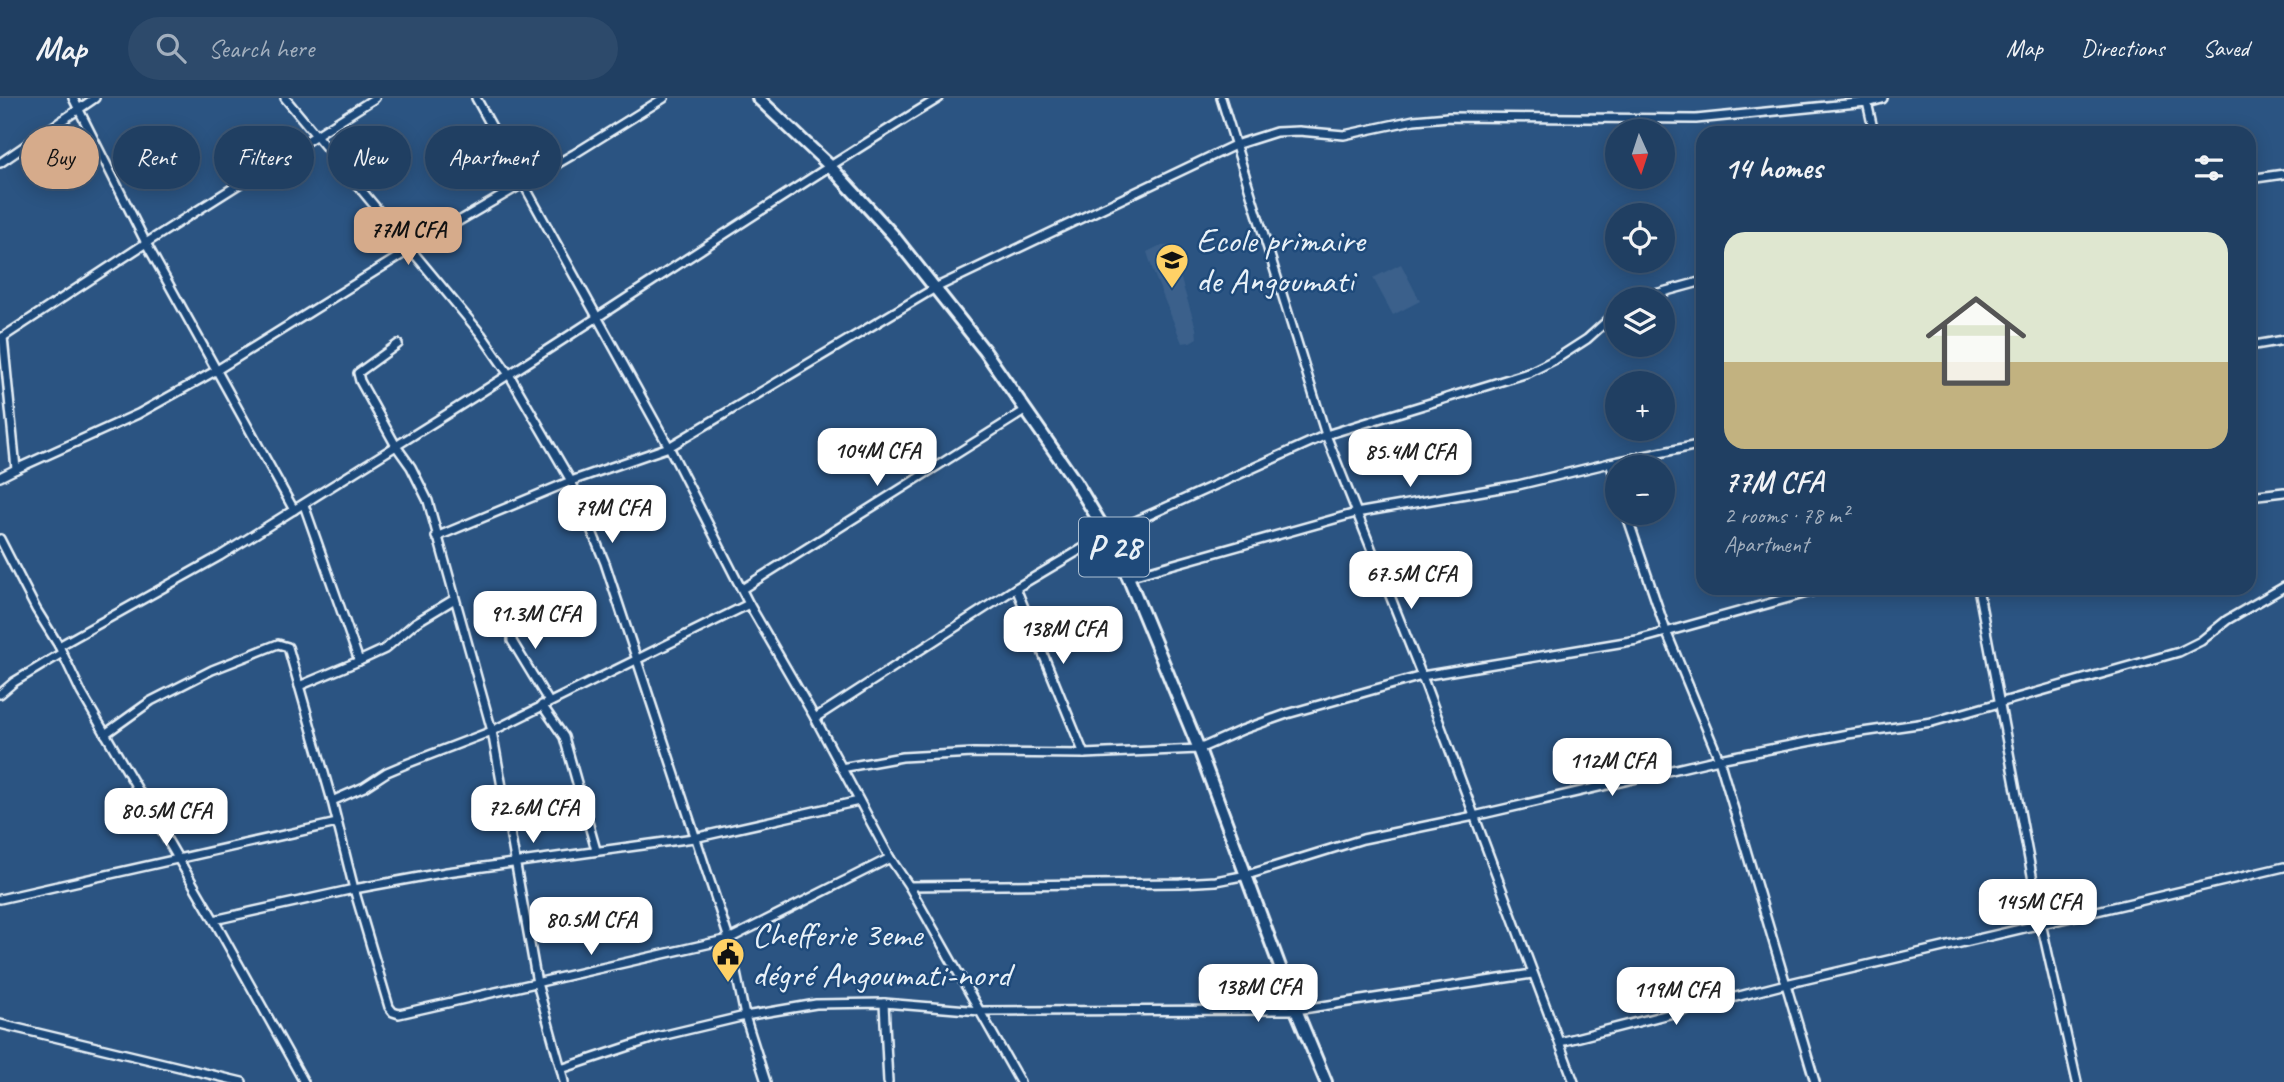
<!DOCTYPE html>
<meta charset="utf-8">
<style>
:root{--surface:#203f62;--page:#2d4a6b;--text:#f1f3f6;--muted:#a2afbe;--line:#3d5877;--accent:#d6ab8b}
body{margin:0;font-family:Caveat,sans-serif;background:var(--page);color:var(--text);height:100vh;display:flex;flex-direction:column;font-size:26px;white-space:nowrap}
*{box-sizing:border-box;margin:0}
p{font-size:23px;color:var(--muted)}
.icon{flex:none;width:38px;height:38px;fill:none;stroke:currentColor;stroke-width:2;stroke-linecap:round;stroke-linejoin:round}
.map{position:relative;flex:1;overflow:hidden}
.details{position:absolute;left:1696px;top:28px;width:560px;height:469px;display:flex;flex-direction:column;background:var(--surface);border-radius:21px;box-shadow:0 4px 18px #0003,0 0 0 2px var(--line)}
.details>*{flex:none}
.banner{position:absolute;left:21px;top:28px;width:665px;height:63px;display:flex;gap:14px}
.needle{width:46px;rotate:177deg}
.fabs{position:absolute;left:1605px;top:21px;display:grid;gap:14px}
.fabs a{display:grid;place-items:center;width:70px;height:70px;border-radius:50%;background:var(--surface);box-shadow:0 4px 18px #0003,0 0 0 2px var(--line);font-size:35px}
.price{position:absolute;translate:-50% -60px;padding:0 16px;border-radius:14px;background:#fff;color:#222;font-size:23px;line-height:46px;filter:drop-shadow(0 2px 4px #0008)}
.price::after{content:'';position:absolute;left:50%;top:42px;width:21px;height:16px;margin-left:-10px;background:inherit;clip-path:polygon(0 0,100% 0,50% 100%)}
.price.active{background:var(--accent);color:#111}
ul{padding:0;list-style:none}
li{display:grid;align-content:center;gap:14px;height:371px;padding:0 28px}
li+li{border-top:2px solid var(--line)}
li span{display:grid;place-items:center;height:217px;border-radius:21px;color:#555}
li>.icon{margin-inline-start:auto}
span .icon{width:126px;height:126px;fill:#fffc;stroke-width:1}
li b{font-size:30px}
h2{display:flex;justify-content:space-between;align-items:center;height:84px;padding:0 28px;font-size:30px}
.chip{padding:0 24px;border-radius:32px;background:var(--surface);box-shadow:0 4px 18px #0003,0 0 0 2px var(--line);font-size:24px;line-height:63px}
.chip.active{background:var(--accent);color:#111}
header{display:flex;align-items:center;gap:42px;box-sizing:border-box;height:98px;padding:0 35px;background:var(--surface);border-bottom:2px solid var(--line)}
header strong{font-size:33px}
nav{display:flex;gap:38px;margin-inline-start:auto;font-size:24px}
.search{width:490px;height:63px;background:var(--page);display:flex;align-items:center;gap:18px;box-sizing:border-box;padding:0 24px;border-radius:38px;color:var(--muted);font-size:26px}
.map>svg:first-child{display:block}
.built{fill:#3a608b}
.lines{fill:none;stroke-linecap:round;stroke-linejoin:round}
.minor-casing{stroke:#e8f1f8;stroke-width:12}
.tertiary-casing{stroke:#e8f1f8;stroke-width:14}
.primary-casing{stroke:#e8f1f8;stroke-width:16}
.minor{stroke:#1f4a7a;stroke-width:7}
.tertiary{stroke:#1f4a7a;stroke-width:9}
.primary{stroke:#1f4a7a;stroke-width:10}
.labels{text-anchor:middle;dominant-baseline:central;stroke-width:5;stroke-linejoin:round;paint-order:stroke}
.shield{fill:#1f4a7a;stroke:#acbfd2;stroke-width:2}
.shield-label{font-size:33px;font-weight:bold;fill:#e8f1f8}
.poi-label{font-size:35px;fill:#e8f1f8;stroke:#1f4a7a;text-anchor:start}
</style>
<header>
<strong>Map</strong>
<div class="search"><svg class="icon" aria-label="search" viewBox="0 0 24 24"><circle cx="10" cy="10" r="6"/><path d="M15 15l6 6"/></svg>Search here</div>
<nav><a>Map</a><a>Directions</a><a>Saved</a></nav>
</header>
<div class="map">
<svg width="2284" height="984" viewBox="0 0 2284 984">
<rect width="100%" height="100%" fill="#2b5482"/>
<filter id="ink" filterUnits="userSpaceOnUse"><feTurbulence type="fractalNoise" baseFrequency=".0143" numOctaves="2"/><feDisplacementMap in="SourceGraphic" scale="14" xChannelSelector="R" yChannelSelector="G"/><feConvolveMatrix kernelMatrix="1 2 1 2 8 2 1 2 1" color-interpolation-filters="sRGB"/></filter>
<g filter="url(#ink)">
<g class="built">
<path d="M 1159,148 L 1168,148 L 1175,162 L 1196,230 L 1197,240 L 1190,244 L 1182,245 L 1154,176 L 1147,154 Z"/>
<path d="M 1401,166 L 1420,203 L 1393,217 L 1373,180 Z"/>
</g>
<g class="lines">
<defs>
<g id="minor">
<path d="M 73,0 L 146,145 L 294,412"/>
<path d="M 285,0 L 481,236 L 510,278 L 571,383 L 605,465 L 729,841 L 745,918 L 766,984"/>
<path d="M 476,0 L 669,349 L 749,506 L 815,620 L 890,760 L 909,788 L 1020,984"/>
<path d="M 939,0 C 755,112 579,235 396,348 L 411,369 L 428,403 L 492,633 L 537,885 L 561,971 L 657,939 L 745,918 L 816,906 L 884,905 L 980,913 L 1296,912 L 1532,876"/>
<path d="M 1221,0 L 1326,337 L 1422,578 L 1574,984"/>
<path d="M 0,65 L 95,0"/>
<path d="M 2249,81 L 2284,76"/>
<path d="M 1637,201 L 1703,183"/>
<path d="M 3,239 L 16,371 L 138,316 L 217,272 L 411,151 L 574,56 L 664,0"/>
<path d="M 0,241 L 146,145 L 375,0"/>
<path d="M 2249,248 L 2284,242"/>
<path d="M 1610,365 L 1617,386"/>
<path d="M 0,379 L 16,371"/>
<path d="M 2249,398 L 2284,394"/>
<path d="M 304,407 L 359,563 L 385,551 L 415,525 L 453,502"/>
<path d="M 1626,415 L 1666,533 L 1719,661 L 1815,984"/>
<path d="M 436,439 L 571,383 L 669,349 L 935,190 L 1235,47 L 1276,34 L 1299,33 L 1344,37 L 1414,22 L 1448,19 L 1696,21 L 1867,4 L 1874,35"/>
<path d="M 0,441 L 36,511 L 59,548"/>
<path d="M 1128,479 L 1356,415 L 1518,387 L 1610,365 L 1703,346"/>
<path d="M 1016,490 L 1084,656"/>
<path d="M 1978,490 L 2041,825 L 2077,984"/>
<path d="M 742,491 L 1026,312"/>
<path d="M 525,502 L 512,529 L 512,543 L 549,604"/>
<path d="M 749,506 L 492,633 L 406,666 L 387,674 L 364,689 L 332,703 L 354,791 L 389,909 L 393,914 L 399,916 L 729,841 L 890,760"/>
<path d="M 299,588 L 359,563"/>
<path d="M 0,596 L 14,584 L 62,555"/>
<path d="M 542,607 L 564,639 L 596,752"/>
<path d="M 815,620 L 1016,490 L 1107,436 L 1326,337 L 1528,275 L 1556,261 L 1587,241 L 1617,214"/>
<path d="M 105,636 L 151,603 L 212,572 L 278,546 L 288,549 L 332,703"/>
<path d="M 841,670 L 902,659 L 973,655 L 1084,656 L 1199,651 L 1242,632 L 1287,616 L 1422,578 L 1637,542 L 1825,490"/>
<path d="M 909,788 L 1180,785 L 1216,783 L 1247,777 L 1363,741 L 1474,718 L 1719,661 L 1848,636 L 1932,624 L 2179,554 L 2201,543 L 2227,522 L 2284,489"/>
<path d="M 0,801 L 337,725"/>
<path d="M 214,822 L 354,791 L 447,774 L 694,740 L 859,703"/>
<path d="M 884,905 L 888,984"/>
<path d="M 0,926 L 242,984"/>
<path d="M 1560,944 L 1786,886 L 2284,769"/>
<path d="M 561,971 L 564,984"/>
<path d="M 304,984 L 214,822 L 81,594 L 59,548 L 220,458 L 396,348 L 360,283 L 358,275 L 398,246"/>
</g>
<path id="tertiary" d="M 1867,4 L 1882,0"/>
<path id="primary" d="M 758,0 L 829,67 L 893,137 L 984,252 L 1075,383 L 1107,436 L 1128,479 L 1199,651 L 1296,912 L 1326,984"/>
</defs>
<use href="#minor" class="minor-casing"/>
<use href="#tertiary" class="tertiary-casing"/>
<use href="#primary" class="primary-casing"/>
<use href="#minor" class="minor"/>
<use href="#tertiary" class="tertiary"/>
<use href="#primary" class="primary"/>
</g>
</g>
<defs>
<symbol id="school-pin" viewBox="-11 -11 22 30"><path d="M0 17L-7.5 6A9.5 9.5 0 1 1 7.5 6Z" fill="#ffd166" stroke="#1f4a7a"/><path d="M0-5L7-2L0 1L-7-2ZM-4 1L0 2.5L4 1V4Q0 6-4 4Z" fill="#111"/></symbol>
<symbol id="civic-pin" viewBox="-11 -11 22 30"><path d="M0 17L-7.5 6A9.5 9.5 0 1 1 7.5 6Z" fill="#ffd166" stroke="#1f4a7a"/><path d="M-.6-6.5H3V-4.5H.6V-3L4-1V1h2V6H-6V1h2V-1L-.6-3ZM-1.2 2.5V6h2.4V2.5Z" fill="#111"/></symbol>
</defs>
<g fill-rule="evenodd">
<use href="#school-pin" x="1153" y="143" width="38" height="52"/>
<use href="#civic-pin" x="709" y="837" width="38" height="52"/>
</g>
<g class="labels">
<rect class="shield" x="1079" y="419.5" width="70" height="59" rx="5"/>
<g class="shield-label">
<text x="1114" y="449">P 28</text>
</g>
<g class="poi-label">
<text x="1196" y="142">Ecole primaire<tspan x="1196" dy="40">de Angoumati</tspan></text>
<text x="752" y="836">Chefferie 3eme<tspan x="752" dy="40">dégré Angoumati-nord</tspan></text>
</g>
</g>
</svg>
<div class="fabs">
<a><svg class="needle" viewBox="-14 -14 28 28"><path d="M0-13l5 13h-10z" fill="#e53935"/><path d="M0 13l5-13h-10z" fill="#a2afbe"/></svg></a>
<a><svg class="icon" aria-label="locate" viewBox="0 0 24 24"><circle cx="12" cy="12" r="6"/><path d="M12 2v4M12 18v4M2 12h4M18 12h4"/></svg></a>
<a><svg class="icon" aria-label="layers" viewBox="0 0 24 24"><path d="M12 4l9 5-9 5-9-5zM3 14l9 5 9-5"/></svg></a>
<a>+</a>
<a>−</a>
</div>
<b class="price active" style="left:408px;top:169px">77M CFA</b>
<b class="price" style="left:877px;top:390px">104M CFA</b>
<b class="price" style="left:1410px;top:391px">85.4M CFA</b>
<b class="price" style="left:612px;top:447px">79M CFA</b>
<b class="price" style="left:1411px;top:513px">67.5M CFA</b>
<b class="price" style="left:535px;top:553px">91.3M CFA</b>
<b class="price" style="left:1063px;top:568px">138M CFA</b>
<b class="price" style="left:1612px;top:700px">112M CFA</b>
<b class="price" style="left:533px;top:747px">72.6M CFA</b>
<b class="price" style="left:166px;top:750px">80.5M CFA</b>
<b class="price" style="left:2038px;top:841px">145M CFA</b>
<b class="price" style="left:591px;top:859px">80.5M CFA</b>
<b class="price" style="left:1258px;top:926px">138M CFA</b>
<b class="price" style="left:1676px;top:929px">119M CFA</b>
<div class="banner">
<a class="chip active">Buy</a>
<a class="chip">Rent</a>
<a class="chip">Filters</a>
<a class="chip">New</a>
<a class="chip">Apartment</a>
</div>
<section class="details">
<h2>14 homes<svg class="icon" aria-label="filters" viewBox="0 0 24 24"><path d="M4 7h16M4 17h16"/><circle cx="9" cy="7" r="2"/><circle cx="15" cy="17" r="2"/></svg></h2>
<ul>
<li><span style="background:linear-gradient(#dfe7d0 60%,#c2b280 0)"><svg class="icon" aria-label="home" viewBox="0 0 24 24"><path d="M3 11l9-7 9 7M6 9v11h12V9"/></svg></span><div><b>77M CFA</b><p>2 rooms · 78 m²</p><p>Apartment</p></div></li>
</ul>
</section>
</div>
